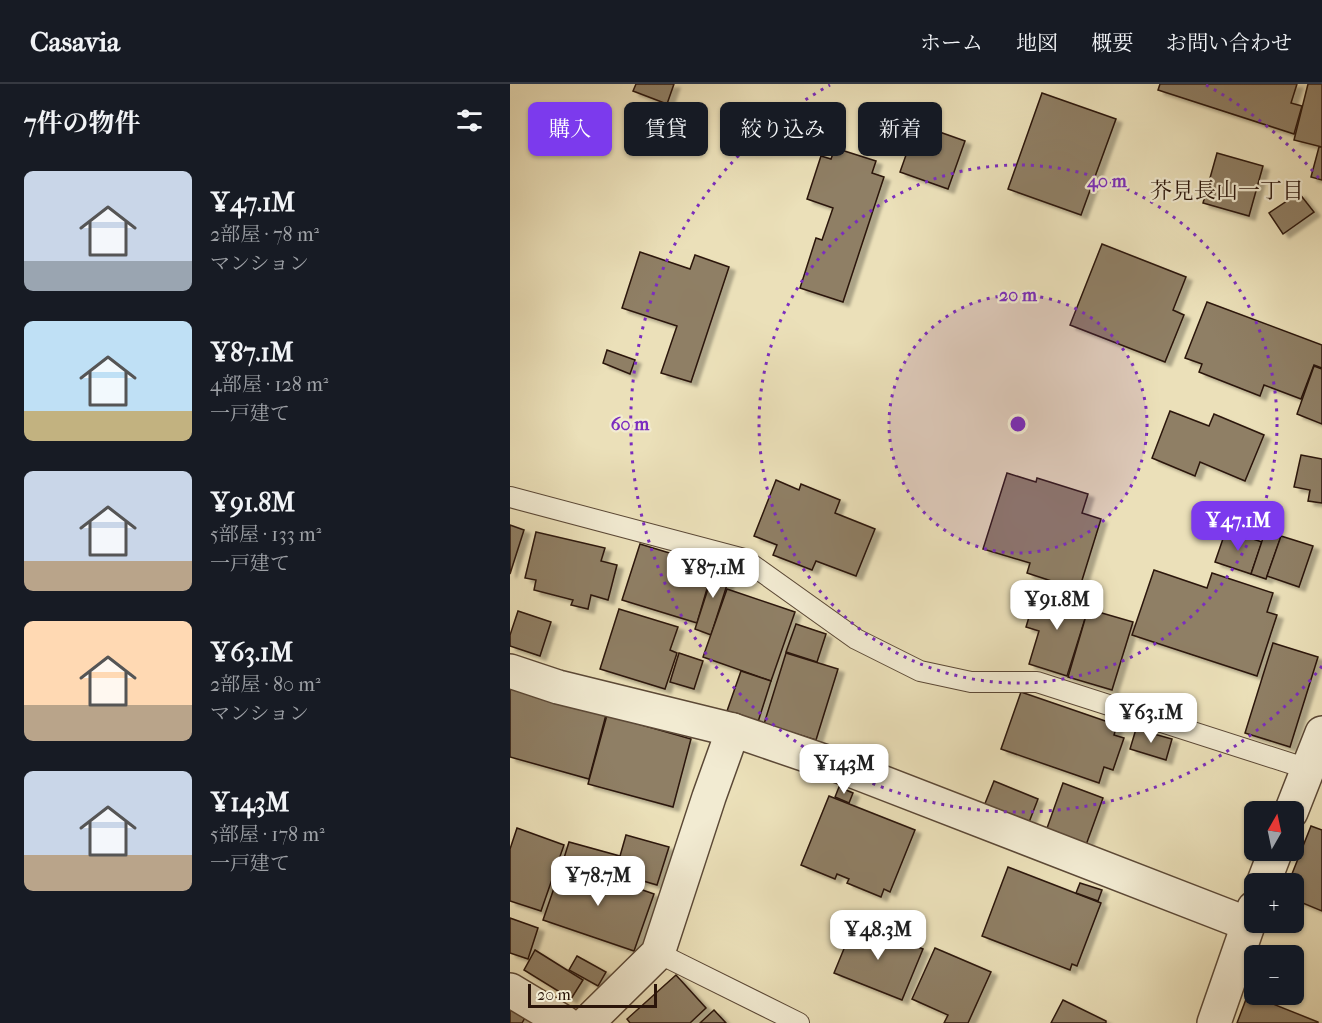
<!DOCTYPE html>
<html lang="ja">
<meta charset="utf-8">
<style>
:root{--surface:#171b24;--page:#20242c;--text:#f1f3f6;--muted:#9ea1a6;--line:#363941;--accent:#7c3aed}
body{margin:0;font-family:"IM FELL French Canon","Noto Serif JP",serif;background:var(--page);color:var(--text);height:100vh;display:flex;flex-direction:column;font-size:22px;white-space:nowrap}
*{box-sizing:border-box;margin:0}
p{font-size:20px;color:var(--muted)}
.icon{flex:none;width:33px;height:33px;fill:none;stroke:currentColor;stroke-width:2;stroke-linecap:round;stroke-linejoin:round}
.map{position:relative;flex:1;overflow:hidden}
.details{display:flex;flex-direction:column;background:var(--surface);width:510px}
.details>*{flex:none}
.guide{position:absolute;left:18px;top:18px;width:570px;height:54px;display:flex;gap:12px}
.needle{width:39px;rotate:9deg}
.fabs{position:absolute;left:734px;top:717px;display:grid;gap:12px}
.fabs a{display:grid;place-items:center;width:60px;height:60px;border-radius:9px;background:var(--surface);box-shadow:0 2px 4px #0004;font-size:30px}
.scale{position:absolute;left:18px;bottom:15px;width:129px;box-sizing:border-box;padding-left:6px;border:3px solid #2b150a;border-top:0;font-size:16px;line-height:21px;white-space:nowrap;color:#2b150a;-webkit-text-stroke:4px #f2ebd2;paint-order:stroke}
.price{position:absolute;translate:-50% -51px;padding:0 14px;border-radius:12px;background:#fff;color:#222;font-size:20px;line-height:39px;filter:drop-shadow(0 2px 3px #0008)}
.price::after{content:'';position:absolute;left:50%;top:36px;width:18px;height:14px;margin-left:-9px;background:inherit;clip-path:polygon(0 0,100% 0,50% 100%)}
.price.on{background:var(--accent);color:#fff}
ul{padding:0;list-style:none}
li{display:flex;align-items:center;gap:18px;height:150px;padding:0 24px}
li span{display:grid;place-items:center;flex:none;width:168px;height:120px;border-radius:9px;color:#555}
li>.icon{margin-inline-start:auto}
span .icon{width:72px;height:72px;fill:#fffc;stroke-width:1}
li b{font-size:26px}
h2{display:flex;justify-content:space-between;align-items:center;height:72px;padding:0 24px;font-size:26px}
.pill{padding:0 21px;border-radius:9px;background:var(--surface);box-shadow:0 2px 4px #0004;font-size:21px;line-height:54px}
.pill.on{background:var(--accent);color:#fff}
header{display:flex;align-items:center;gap:36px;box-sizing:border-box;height:84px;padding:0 30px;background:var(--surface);border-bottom:2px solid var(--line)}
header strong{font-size:28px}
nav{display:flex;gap:33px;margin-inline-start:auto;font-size:21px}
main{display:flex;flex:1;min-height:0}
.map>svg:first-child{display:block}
.building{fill:#8f7f65;stroke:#2b150a;stroke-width:1.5;filter:url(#shadow)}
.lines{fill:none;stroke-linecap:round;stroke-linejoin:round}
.lane-casing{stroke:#5b4836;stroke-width:22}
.street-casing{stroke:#5b4836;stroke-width:36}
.lane{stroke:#f2ebd2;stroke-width:20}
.street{stroke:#f2ebd2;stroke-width:33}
.ring{fill:none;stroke:#7b2cbf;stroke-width:3;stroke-dasharray:3 6}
.labels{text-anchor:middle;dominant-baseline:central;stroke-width:4.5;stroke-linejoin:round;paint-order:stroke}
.neighbourhood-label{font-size:22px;fill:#2b150a;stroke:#f2ebd2}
.centre{fill:#7b2cbf;stroke:#f2ebd2;stroke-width:3}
.ring-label{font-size:18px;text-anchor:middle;font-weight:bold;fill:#7b2cbf;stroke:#f2ebd2;stroke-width:4.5;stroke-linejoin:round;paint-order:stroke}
</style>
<header>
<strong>Casavia</strong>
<nav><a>ホーム</a><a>地図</a><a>概要</a><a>お問い合わせ</a></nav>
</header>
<main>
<section class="details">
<h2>7件の物件<svg class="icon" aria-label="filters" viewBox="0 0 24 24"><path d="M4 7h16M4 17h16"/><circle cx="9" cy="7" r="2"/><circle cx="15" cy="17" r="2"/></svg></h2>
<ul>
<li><span style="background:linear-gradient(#c9d6e8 75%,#9aa5b1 0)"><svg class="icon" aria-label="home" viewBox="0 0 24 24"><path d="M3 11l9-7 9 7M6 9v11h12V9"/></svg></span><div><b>¥47.1M</b><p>2部屋 · 78 m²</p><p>マンション</p></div></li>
<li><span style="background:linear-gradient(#bfe0f5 75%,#c2b280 0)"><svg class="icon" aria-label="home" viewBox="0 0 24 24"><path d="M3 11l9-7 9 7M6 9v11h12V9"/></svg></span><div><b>¥87.1M</b><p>4部屋 · 128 m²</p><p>一戸建て</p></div></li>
<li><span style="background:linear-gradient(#c9d6e8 75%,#b9a48a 0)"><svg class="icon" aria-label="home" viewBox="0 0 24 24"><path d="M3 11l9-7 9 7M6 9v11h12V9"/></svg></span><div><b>¥91.8M</b><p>5部屋 · 133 m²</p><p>一戸建て</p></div></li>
<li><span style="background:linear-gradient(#ffd9b3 70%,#b9a48a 0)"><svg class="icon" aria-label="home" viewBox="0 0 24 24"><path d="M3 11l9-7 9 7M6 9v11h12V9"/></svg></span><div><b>¥63.1M</b><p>2部屋 · 80 m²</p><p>マンション</p></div></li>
<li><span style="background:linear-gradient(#c9d6e8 70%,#b9a48a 0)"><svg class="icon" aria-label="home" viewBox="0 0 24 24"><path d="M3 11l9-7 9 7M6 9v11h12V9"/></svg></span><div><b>¥143M</b><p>5部屋 · 178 m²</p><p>一戸建て</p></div></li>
</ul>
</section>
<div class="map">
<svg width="812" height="939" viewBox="0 0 812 939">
<defs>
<filter id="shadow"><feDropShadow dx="6" dy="4" stdDeviation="1.5" flood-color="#0004"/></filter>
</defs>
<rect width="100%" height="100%" fill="#ebe0b9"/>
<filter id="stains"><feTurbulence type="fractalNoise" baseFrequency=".00333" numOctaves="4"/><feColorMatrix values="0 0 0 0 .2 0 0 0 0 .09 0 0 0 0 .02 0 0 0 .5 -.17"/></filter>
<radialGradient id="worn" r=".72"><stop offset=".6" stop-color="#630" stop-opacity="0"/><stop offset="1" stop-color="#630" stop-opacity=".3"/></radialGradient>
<g class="building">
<path d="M 126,0 L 164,0 L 157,20 L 123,7 Z"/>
<path d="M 650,0 L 787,0 L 781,19 L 792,22 L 784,50 L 648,6 Z"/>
<path d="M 798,0 L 812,0 L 812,63 L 784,56 Z"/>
<path d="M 532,9 L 606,35 L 571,131 L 498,105 Z"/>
<path d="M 407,40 L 455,57 L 438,105 L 390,88 Z"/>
<path d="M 809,63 L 812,63 L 812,96 L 801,93 Z"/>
<path d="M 325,64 L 366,77 L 362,89 L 374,93 L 333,218 L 290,204 L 306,154 L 312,156 L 323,124 L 297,115 L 311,72 L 321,75 Z"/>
<path d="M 707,69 L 753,82 L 739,132 L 693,119 Z"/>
<path d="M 789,109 L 804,128 L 773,150 L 759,129 Z"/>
<path d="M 592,160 L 676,193 L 663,226 L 674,231 L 655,278 L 560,241 Z"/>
<path d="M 130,168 L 180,185 L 185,171 L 219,183 L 181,298 L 151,289 L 167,242 L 112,224 Z"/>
<path d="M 697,218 L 812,261 L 812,284 L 804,281 L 791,315 L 754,301 L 750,312 L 689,288 L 692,280 L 675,274 Z"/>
<path d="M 97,266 L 125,276 L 120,290 L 93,279 Z"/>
<path d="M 804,282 L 812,285 L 812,340 L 787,330 Z"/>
<path d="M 660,327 L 699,342 L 704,330 L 754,351 L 735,397 L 690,378 L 685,392 L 642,374 Z"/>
<path d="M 791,371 L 812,375 L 812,419 L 798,417 L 800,406 L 784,403 Z"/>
<path d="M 497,389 L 526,398 L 527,394 L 578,410 L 572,429 L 591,435 L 569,506 L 517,489 L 520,479 L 473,465 Z"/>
<path d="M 266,396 L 289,406 L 291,400 L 330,416 L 325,429 L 365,445 L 346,492 L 306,477 L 302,486 L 263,471 L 267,461 L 244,452 Z"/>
<path d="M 0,441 L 14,446 L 0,490 Z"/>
<path d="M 716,446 L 752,458 L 741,490 L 705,478 Z"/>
<path d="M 26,448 L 95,464 L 91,477 L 107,481 L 98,516 L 81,511 L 78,525 L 61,521 L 63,516 L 24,506 L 26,496 L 15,494 Z"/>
<path d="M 755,448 L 771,453 L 756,495 L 741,490 Z"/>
<path d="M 771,452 L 803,462 L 789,503 L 757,492 Z"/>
<path d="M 130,460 L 189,478 L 187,486 L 201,491 L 187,539 L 112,516 Z"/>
<path d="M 206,480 L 222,485 L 201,551 L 185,545 Z"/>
<path d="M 644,486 L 697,504 L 702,489 L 763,509 L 757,528 L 767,531 L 747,592 L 622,551 Z"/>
<path d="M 217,505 L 285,528 L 261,597 L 193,573 Z"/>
<path d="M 541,506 L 580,519 L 557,592 L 519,580 L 529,547 L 516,543 L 525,513 L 538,518 Z"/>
<path d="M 109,525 L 168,543 L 160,566 L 167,569 L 155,605 L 90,585 Z"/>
<path d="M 578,525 L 623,538 L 602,606 L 558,593 Z"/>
<path d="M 8,527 L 41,538 L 30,572 L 0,562 L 0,551 Z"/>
<path d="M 286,540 L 316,550 L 307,578 L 276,568 Z"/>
<path d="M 763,559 L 808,573 L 780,663 L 735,649 Z"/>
<path d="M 169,569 L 193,577 L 184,605 L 160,598 Z"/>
<path d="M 276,569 L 328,585 L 306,656 L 254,640 Z"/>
<path d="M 231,587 L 261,597 L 248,638 L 217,627 Z"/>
<path d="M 0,604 L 97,627 L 79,695 L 0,673 Z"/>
<path d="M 511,608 L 607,641 L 604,651 L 614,654 L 603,686 L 594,683 L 589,699 L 491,665 Z"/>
<path d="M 97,631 L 181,655 L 163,723 L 78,700 Z"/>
<path d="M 626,645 L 662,655 L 656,676 L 620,665 Z"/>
<path d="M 484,697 L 528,715 L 518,741 L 474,722 Z"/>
<path d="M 553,699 L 593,714 L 576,761 L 536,747 Z"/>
<path d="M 329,703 L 343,709 L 339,719 L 325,713 Z"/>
<path d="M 319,712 L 405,746 L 380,808 L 374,805 L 371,813 L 337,799 L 339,795 L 327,790 L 325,795 L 291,781 Z"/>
<path d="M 801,742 L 812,746 L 812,827 L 783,815 L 783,800 L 778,800 Z"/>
<path d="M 7,744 L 54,761 L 31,827 L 0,817 L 0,765 Z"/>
<path d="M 116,751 L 159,763 L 147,801 L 54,774 L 59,758 L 110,772 Z"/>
<path d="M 53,778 L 144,810 L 124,867 L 33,836 Z"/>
<path d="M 498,783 L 591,819 L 567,882 L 562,880 L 560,886 L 472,852 Z"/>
<path d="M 570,799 L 592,806 L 588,817 L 566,809 Z"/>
<path d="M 0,834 L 28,844 L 18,875 L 0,869 Z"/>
<path d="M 345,838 L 413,865 L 392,916 L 324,889 Z"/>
<path d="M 425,864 L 481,888 L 458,939 L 434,939 L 438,931 L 402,915 Z"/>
<path d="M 25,866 L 73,896 L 61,915 L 14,886 Z"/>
<path d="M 67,872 L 96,888 L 88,902 L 59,886 Z"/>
<path d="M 166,891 L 196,924 L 180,939 L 120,939 L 117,935 Z"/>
<path d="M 738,910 L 808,938 L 808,939 L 727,939 Z"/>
<path d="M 553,916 L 596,937 L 596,939 L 541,939 Z"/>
<path d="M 0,923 L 16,932 L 12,939 L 0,939 Z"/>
<path d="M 204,926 L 216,939 L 190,939 Z"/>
</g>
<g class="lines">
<defs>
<g id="lane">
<path d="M 0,413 L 234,475 L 346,555 L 410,587 L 461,598 L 527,598 L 798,685"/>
<path d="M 148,869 L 289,939"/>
</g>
<g id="street">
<path d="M 0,587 L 48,603 L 223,646 L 343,687 L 738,840"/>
<path d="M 781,728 L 812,649"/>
<path d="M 753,800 L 766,766"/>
<path d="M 0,906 L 55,939"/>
<path d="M 77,939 L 148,869 L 199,713 L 223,646"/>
<path d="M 704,939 L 744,824"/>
</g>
</defs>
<use href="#lane" class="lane-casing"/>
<use href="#street" class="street-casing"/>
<use href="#lane" class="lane"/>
<use href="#street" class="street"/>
</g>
<circle cx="508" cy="340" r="129" fill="#7b2cbf" fill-opacity=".12"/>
<g class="ring">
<circle cx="508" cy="340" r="129"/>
<circle cx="508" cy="340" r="259"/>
<path d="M812 582A388 388 0 1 1 320 1M696 1A388 388 0 0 1 812 98"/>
</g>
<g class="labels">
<g class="neighbourhood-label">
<text x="717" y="107">芥見長山一丁目</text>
</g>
</g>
<circle cx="508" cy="340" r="9" class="centre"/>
<g class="ring-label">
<text x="597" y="103">40 m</text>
<text x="508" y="217">20 m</text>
<text x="120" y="346">60 m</text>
</g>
<rect width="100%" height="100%" filter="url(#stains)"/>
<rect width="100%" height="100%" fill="url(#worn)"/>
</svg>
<div class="fabs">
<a><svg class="needle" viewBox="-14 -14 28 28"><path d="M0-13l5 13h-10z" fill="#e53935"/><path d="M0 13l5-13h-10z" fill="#9ea1a6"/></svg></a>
<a>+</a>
<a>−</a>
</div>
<div class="scale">20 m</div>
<b class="price on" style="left:728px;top:468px">¥47.1M</b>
<b class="price" style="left:203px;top:515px">¥87.1M</b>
<b class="price" style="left:547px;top:547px">¥91.8M</b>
<b class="price" style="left:641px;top:660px">¥63.1M</b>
<b class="price" style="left:334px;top:711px">¥143M</b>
<b class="price" style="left:88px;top:823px">¥78.7M</b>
<b class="price" style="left:368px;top:877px">¥48.3M</b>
<div class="guide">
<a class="pill on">購入</a>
<a class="pill">賃貸</a>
<a class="pill">絞り込み</a>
<a class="pill">新着</a>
</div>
</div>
</main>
